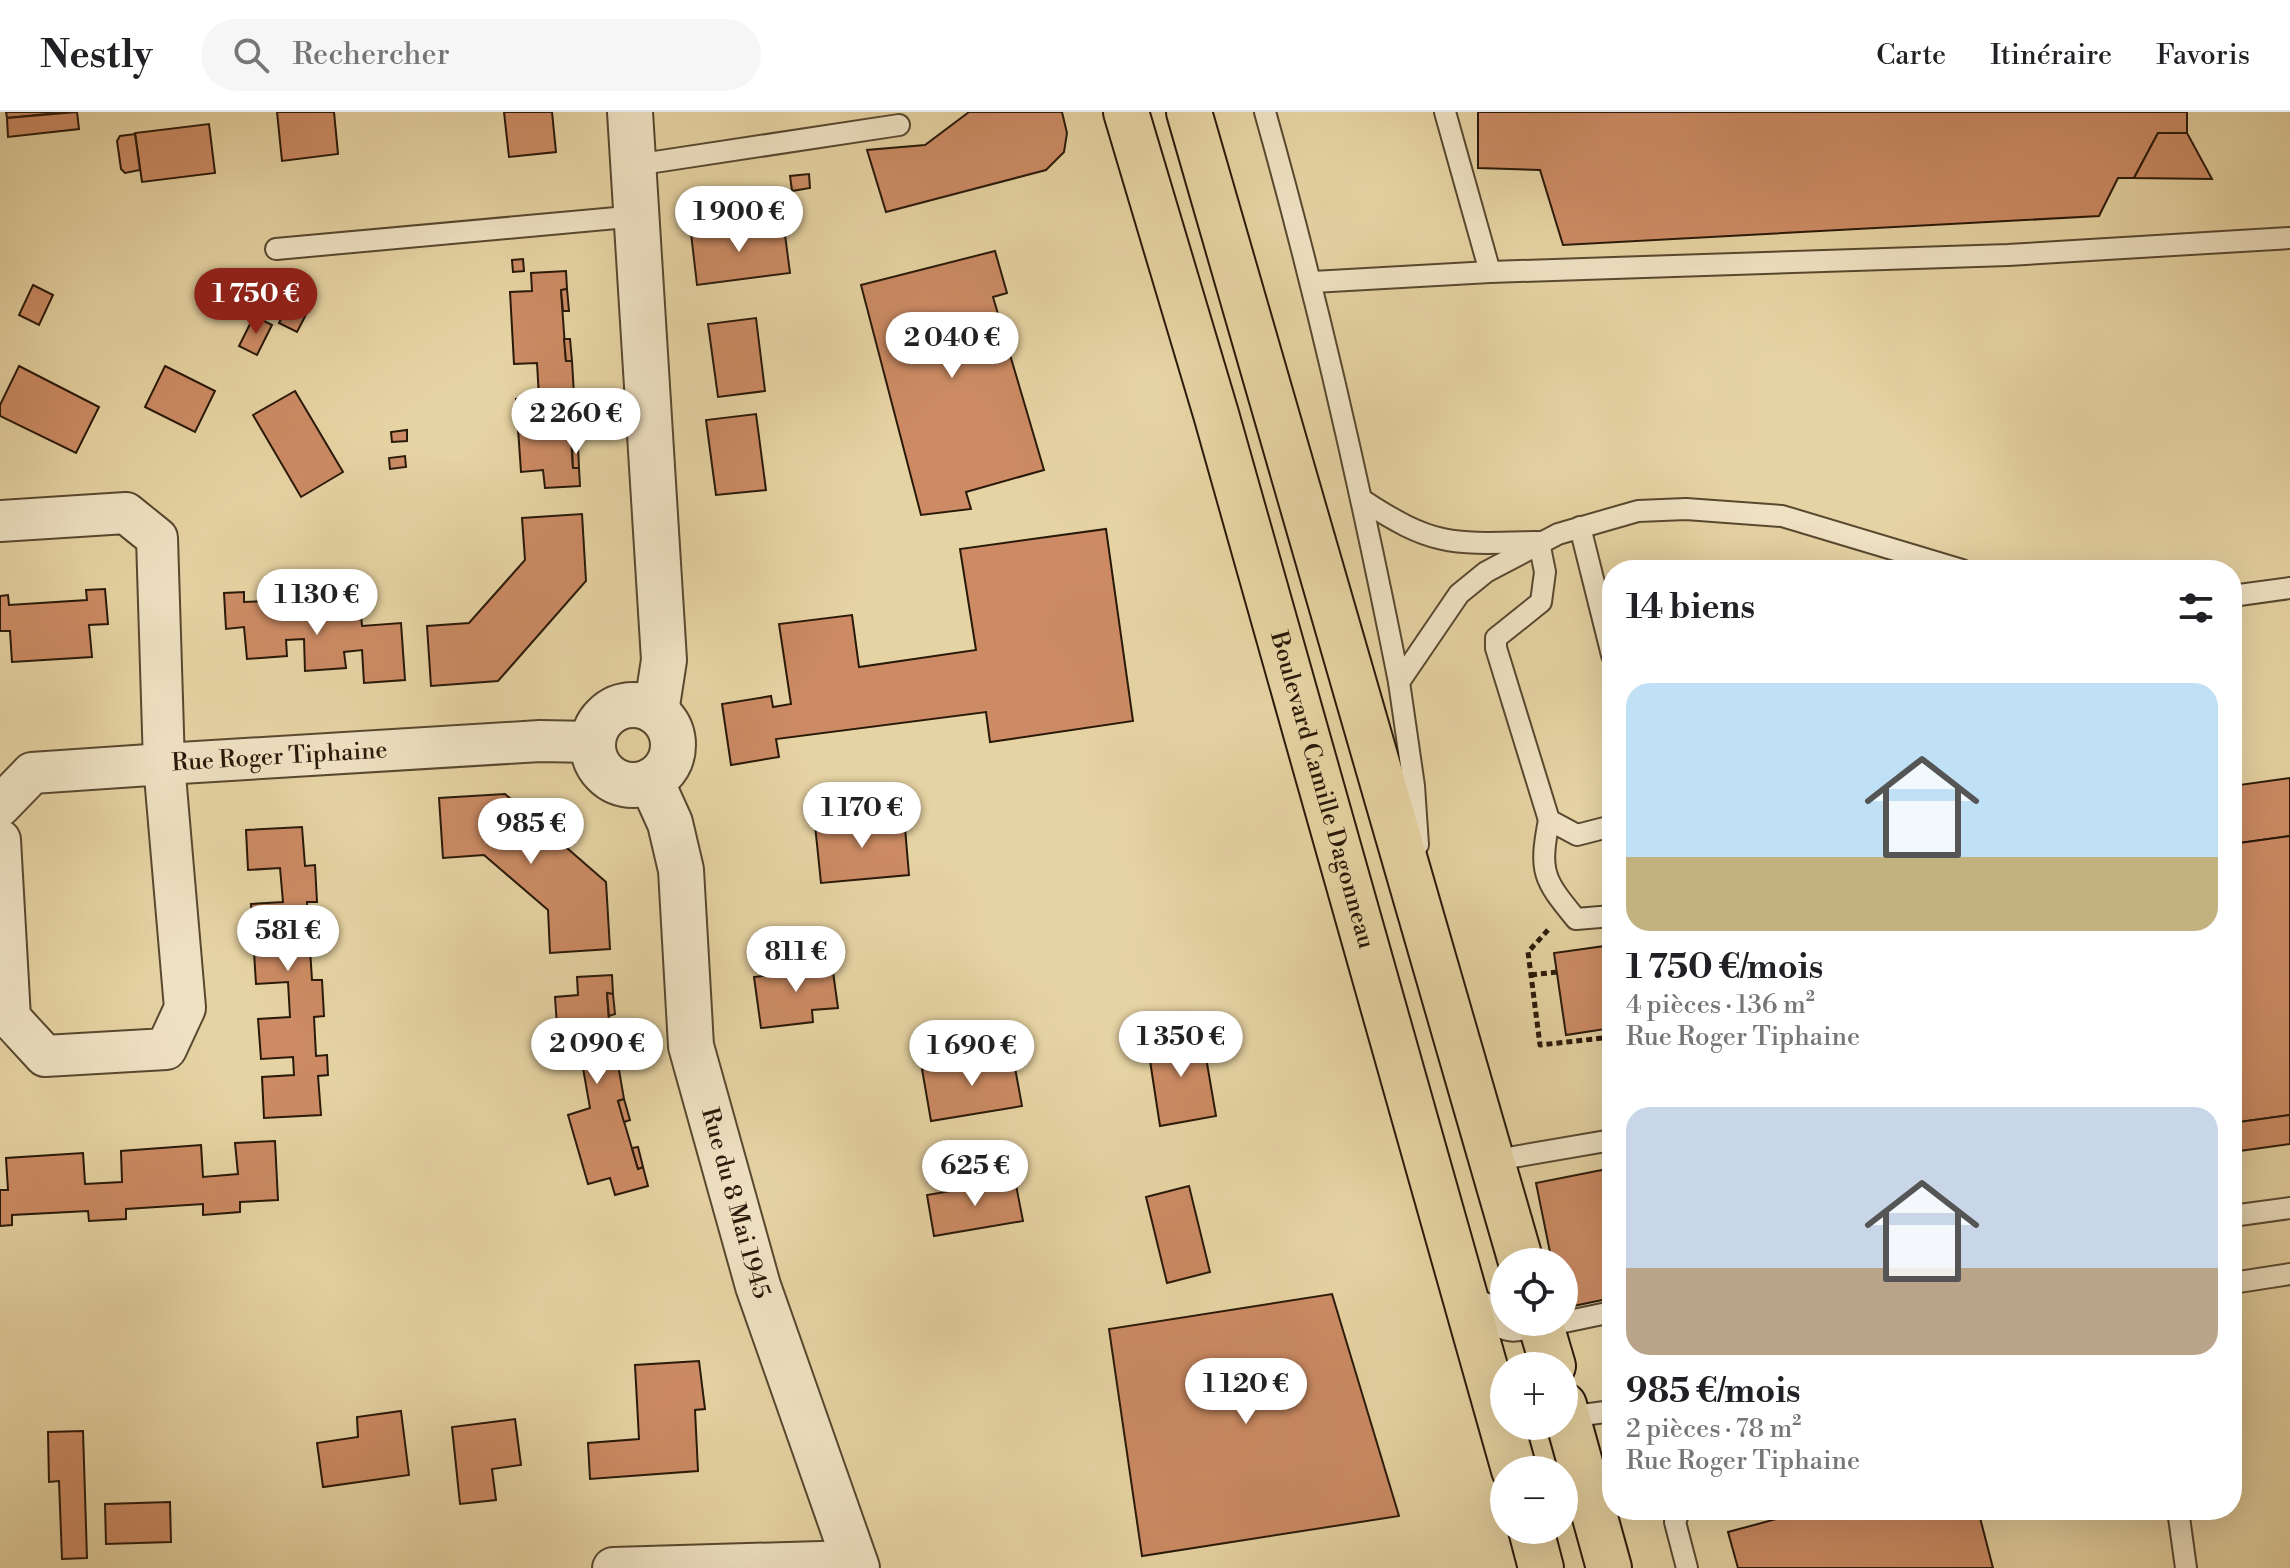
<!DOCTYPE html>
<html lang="fr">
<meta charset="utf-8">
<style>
:root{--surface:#fff;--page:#f6f6f6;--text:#202124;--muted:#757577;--line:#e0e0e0;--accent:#8f2418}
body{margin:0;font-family:"Libre Bodoni",serif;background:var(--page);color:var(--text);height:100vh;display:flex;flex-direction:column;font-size:30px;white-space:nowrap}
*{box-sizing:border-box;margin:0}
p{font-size:26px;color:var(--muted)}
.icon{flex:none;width:44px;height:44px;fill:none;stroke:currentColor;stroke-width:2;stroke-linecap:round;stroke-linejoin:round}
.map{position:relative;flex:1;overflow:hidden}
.side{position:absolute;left:1602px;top:448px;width:640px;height:960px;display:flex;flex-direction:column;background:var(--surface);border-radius:32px;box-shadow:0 8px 32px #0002}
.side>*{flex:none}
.tools{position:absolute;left:1490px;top:1136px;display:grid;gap:16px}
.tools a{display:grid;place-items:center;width:88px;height:88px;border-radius:50%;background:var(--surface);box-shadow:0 8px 32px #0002;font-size:40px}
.price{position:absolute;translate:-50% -68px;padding:0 18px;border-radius:28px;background:#fff;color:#222;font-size:26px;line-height:52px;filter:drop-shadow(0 2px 4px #0008)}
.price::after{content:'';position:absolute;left:50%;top:48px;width:24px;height:18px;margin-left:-12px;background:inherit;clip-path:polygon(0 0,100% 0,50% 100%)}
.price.on{background:var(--accent);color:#fff}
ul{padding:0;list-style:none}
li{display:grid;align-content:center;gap:16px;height:424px;padding:0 24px}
li span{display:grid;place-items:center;height:248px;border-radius:24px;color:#555}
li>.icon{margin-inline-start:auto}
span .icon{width:144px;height:144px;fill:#fffc;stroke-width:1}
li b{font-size:34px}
h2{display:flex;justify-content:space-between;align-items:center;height:96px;padding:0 24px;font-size:34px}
header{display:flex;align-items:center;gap:48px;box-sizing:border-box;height:112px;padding:0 40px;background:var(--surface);border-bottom:2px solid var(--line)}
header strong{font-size:38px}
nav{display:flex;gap:44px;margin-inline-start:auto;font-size:28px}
.search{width:560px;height:72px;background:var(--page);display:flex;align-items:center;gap:20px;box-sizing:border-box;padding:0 28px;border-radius:44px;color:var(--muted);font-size:30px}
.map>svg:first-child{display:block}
.building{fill:#cc8b64;stroke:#291909;stroke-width:2}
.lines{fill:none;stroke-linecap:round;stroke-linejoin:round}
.service-casing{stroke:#584830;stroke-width:24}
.minor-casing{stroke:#584830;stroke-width:44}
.tertiary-casing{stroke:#584830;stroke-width:48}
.primary-casing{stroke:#291909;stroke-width:48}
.path{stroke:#291909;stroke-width:5;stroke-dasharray:6 4;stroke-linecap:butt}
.service{stroke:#efe2c3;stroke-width:20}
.minor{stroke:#efe2c3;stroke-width:40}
.tertiary{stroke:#efe2c3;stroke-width:44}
.primary{stroke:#e6d3a3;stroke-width:44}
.labels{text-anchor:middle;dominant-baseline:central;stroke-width:8;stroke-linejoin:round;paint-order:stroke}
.street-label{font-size:24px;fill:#291909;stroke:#efe2c3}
</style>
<header>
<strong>Nestly</strong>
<div class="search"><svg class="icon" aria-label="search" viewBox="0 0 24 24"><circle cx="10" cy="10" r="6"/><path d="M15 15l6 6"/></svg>Rechercher</div>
<nav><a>Carte</a><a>Itinéraire</a><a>Favoris</a></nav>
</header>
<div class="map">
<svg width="2290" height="1456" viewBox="0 0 2290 1456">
<rect width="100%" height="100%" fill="#e6d3a3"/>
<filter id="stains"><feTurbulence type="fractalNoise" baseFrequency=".0025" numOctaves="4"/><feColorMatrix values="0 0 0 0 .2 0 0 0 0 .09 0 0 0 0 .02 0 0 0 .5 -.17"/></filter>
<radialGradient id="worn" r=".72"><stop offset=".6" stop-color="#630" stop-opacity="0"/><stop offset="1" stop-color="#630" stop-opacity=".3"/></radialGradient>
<g class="building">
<path d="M 6,0 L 67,0 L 7,6 Z"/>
<path d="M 77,0 L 79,17 L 8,25 L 7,6 Z"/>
<path d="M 277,0 L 334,0 L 338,42 L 282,49 Z"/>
<path d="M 504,0 L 552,0 L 556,40 L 509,45 Z"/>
<path d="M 969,0 L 1062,0 L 1067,21 L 1064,40 L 1046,58 L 886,100 L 867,38 L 925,33 Z"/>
<path d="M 1478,0 L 2187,0 L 2187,21 L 2158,21 L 2134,66 L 2118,66 L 2099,104 L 1563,133 L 1540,58 L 1478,56 Z"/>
<path d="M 209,12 L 215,61 L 142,70 L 135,21 Z"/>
<path d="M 2158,21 L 2187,21 L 2212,67 L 2134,66 Z"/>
<path d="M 135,22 L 140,58 L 125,61 L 121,57 L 117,29 L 120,24 Z"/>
<path d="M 809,62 L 810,76 L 792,79 L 790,64 Z"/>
<path d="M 784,107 L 784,115 L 749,119 L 748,113 Z"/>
<path d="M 748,113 L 749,119 L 784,115 L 790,161 L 697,173 L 691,121 Z"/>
<path d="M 995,139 L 1007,181 L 993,185 L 1044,358 L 966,380 L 971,397 L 921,403 L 861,173 Z"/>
<path d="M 523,147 L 524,159 L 513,160 L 512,148 Z"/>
<path d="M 566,159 L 567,177 L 561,178 L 566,249 L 572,249 L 574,283 L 568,283 L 573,356 L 579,356 L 580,374 L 545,376 L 543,358 L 521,360 L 516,287 L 539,285 L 537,251 L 514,252 L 510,180 L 532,179 L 531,161 Z"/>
<path d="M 33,173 L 53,183 L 39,213 L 19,203 Z"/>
<path d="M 567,177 L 569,199 L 563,199 L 561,178 Z"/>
<path d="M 293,183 L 311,193 L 297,220 L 279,211 Z"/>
<path d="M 254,204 L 272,213 L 257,243 L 239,234 Z"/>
<path d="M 756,206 L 765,279 L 718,285 L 708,212 Z"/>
<path d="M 564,227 L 570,227 L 572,249 L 566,249 Z"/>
<path d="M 19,254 L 99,295 L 76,341 L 0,304 L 0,293 Z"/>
<path d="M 165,254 L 215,279 L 195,320 L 145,295 Z"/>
<path d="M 295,279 L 343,360 L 301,385 L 253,303 Z"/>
<path d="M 568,283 L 574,283 L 575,305 L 570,306 Z"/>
<path d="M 756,302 L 766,378 L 716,383 L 706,308 Z"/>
<path d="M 407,318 L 407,329 L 392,330 L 391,320 Z"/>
<path d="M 572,333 L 578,333 L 579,356 L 573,356 Z"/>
<path d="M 405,344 L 406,355 L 390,357 L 389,346 Z"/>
<path d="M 582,402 L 586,469 L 498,569 L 431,574 L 427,514 L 469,511 L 525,448 L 522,406 Z"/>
<path d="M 1106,417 L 1133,609 L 990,630 L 986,600 L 776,627 L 779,645 L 731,653 L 722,592 L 771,584 L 773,595 L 791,592 L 779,512 L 852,503 L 859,555 L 976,538 L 960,437 Z"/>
<path d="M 105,477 L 108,512 L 89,513 L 92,545 L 12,550 L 10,519 L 0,519 L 0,484 L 8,483 L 9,493 L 87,488 L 86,478 Z"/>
<path d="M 244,480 L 244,490 L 283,488 L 284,493 L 303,492 L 303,502 L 342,499 L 342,505 L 361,503 L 362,514 L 401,511 L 405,568 L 364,571 L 362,538 L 344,540 L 346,556 L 305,559 L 304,527 L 286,528 L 287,544 L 247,547 L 244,515 L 226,517 L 224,481 Z"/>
<path d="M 2290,666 L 2290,724 L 2232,732 L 2232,674 Z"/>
<path d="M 505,682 L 606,770 L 610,837 L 550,841 L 548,798 L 484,743 L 443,746 L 439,686 Z"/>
<path d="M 904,704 L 909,763 L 821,771 L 815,713 Z"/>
<path d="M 302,715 L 305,754 L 315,753 L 317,790 L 307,790 L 312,868 L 322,868 L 324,904 L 314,905 L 316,944 L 327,943 L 328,963 L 318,964 L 321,1003 L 264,1006 L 262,965 L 294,963 L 293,945 L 261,947 L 258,907 L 290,905 L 288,870 L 256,872 L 251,792 L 283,790 L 280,756 L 248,758 L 246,718 Z"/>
<path d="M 2290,724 L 2290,1003 L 2232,1011 L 2232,732 Z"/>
<path d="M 1612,833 L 1612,916 L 1566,923 L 1554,841 Z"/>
<path d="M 831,845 L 838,896 L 812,898 L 813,910 L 761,916 L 754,865 L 805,859 L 804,848 Z"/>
<path d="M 612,863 L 613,882 L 607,881 L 612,953 L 618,952 L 624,987 L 618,989 L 638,1057 L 643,1055 L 648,1074 L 615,1083 L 610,1066 L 588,1072 L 568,1003 L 590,996 L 583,956 L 560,957 L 555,885 L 578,883 L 577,865 Z"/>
<path d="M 607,881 L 613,882 L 615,902 L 609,904 Z"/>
<path d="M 1202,922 L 1216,1004 L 1160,1014 L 1147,929 Z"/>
<path d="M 611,931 L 617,931 L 618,952 L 612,953 Z"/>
<path d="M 1013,945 L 1022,994 L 931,1009 L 922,957 Z"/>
<path d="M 624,987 L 630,1008 L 624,1010 L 618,989 Z"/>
<path d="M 2290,1003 L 2290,1032 L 2232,1040 L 2232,1011 Z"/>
<path d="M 275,1029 L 278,1088 L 240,1090 L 240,1100 L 203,1103 L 203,1092 L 126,1097 L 126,1107 L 89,1109 L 88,1099 L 12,1103 L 12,1113 L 0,1114 L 0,1078 L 8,1078 L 6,1046 L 83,1041 L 85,1072 L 122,1070 L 121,1039 L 201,1033 L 203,1065 L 238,1062 L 235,1031 Z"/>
<path d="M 638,1035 L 643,1055 L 638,1057 L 632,1036 Z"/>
<path d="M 1612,1056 L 1612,1186 L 1564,1196 L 1564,1150 L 1552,1150 L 1536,1071 Z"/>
<path d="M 1015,1068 L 1023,1109 L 934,1124 L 927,1083 Z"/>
<path d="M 1189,1074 L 1210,1160 L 1167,1171 L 1146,1085 Z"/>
<path d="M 1332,1182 L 1399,1404 L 1142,1444 L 1109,1217 Z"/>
<path d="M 699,1249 L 705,1297 L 695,1298 L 698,1359 L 590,1367 L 588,1331 L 639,1327 L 635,1253 Z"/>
<path d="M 401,1299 L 409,1363 L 323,1375 L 317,1331 L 358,1325 L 357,1305 Z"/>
<path d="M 515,1307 L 521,1353 L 492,1357 L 496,1388 L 460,1392 L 452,1315 Z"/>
<path d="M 83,1319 L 87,1446 L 62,1447 L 59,1369 L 49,1370 L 48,1320 Z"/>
<path d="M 170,1390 L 171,1430 L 106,1432 L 105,1392 Z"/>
<path d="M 1810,1398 L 1978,1398 L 1993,1456 L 1738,1456 L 1728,1420 Z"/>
</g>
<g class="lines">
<defs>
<g id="service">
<path d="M 1265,0 C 1318,188 1361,378 1399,570"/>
<path d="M 1445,0 L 1490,160 L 2008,143 L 2290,126"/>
<path d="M 635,53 L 899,13"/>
<path d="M 276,137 L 638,104"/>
<path d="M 1313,170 L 1490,160"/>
<path d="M 1364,389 C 1434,435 1453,432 1535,430"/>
<path d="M 1580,415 L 1612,543"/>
<path d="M 1539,430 L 1545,460 L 1541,490 L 1496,526 L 1496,536 L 1549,708 L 1577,723 L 1612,714"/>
<path d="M 2232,484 L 2290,476"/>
<path d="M 1549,708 C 1539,760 1543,767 1576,807 L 1612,804"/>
<path d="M 1418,733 L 1414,674 L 1399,570 L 1459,482 L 1486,460 L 1558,422 L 1638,399 L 1686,397 L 1782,404 L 1962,458"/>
<path d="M 1490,1049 L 1612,1028"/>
<path d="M 2232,1104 L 2290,1096"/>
<path d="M 2232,1171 L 2290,1162"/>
<path d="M 1485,1191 C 1501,1227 1510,1220 1544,1213"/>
<path d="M 1564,1210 L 1612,1200"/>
<path d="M 1568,1305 L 1612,1299"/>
<path d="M 1680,1398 L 1675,1410 L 1687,1456"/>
<path d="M 2178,1398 L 2186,1456"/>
</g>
<g id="minor">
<path id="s1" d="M 0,409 L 126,401 L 157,426 L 164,652 L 540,629 L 593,630"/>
<path d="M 0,694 L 32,661 L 164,652 L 185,896 L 166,937 L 45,944 L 10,906 L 0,728"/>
<path d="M 613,1456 L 855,1449"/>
</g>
<g id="tertiary">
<path d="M 630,0 L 664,548 L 656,600"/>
<circle cx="633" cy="633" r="40"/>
<path id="s2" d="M 651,669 L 670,711 L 681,758 L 691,934 L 758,1174 L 857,1456"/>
</g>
<g id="primary">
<path id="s3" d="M 1126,0 L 1216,302 L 1514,1358"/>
<path d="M 1189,0 L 1521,1150"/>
<path d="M 1540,1210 L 1553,1254"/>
<path d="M 1564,1293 L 1609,1456"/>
<path d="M 1531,1418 L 1541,1456"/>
</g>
</defs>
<use href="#service" class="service-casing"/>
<use href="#minor" class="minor-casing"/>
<use href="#tertiary" class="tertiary-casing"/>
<use href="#primary" class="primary-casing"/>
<g class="path">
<path d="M 1548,818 L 1528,840 L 1540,933 L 1612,925"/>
<path d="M 1531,863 L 1557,860"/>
</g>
<use href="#service" class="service"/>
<use href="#minor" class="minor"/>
<use href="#tertiary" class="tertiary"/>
<use href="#primary" class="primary"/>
</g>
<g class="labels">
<g class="street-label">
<text stroke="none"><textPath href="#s1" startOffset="508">Rue Roger Tiphaine</textPath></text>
<text stroke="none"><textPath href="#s3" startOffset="706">Boulevard Camille Dagonneau</textPath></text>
<text stroke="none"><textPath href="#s2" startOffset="434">Rue du 8 Mai 1945</textPath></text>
</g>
</g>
<rect width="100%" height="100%" filter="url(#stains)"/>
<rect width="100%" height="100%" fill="url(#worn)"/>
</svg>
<div class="tools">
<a><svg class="icon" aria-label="locate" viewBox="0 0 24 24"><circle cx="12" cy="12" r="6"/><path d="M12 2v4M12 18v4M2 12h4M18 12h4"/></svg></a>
<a>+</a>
<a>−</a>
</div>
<b class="price" style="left:739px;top:142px">1 900 €</b>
<b class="price on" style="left:256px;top:224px">1 750 €</b>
<b class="price" style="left:952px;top:268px">2 040 €</b>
<b class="price" style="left:576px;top:344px">2 260 €</b>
<b class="price" style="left:317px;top:525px">1 130 €</b>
<b class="price" style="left:862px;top:738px">1 170 €</b>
<b class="price" style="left:531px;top:754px">985 €</b>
<b class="price" style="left:288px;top:861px">581 €</b>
<b class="price" style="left:796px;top:882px">811 €</b>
<b class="price" style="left:1181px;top:967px">1 350 €</b>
<b class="price" style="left:597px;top:974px">2 090 €</b>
<b class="price" style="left:972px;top:976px">1 690 €</b>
<b class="price" style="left:975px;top:1096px">625 €</b>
<b class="price" style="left:1246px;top:1314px">1 120 €</b>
<section class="side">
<h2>14 biens<svg class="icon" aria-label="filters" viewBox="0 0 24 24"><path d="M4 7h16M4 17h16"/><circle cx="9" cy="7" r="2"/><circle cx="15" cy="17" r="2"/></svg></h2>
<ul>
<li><span style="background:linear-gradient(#bfe0f5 70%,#c2b280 0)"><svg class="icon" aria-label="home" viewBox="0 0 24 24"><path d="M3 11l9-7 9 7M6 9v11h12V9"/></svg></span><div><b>1 750 €/mois</b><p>4 pièces · 136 m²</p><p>Rue Roger Tiphaine</p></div></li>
<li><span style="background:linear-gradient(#c9d6e8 65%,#b9a48a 0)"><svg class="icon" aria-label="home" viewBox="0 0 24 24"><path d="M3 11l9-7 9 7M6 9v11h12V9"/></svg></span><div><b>985 €/mois</b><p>2 pièces · 78 m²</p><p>Rue Roger Tiphaine</p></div></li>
</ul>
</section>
</div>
